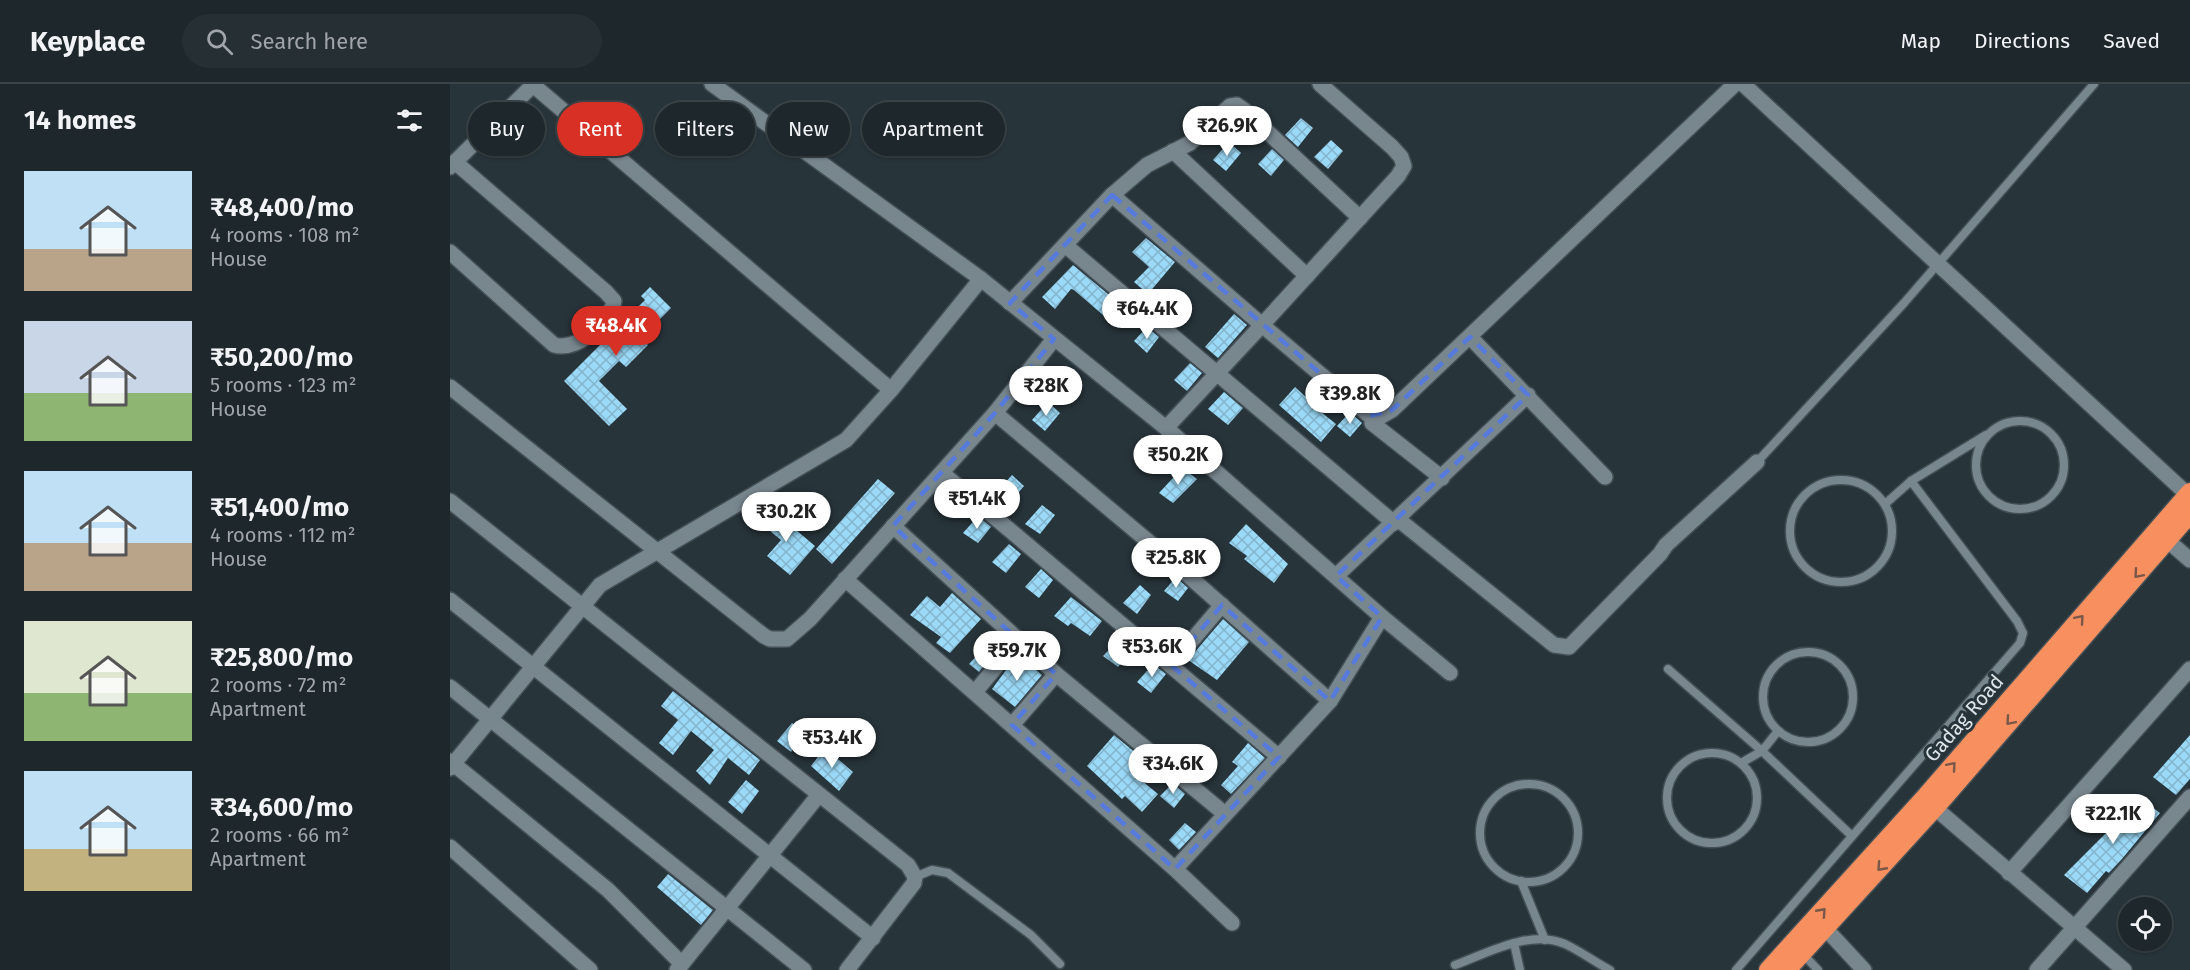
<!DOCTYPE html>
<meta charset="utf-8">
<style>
:root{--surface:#1d272c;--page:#252f34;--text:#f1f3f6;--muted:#a0a5a9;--line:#3b4448;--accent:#d93025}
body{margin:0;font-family:"Fira Sans",sans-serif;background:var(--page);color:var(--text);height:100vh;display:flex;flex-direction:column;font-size:22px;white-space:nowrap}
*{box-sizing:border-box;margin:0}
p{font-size:20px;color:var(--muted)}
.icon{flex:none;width:33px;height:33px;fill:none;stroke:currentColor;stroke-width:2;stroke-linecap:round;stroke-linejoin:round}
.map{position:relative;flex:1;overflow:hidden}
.sheet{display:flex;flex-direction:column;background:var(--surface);width:450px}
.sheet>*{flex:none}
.hud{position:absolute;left:18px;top:18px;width:570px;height:54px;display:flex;gap:12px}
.controls{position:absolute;left:1668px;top:813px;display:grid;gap:12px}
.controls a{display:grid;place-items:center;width:54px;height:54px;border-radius:50%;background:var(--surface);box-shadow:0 2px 4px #0004,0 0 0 2px var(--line);font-size:30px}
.price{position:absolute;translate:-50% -51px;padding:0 14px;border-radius:21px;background:#fff;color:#222;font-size:20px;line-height:39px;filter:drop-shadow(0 2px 3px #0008)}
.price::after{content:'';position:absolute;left:50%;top:36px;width:18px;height:14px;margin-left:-9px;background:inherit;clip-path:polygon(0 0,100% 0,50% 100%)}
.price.selected{background:var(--accent);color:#fff}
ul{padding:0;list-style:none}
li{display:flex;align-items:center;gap:18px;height:150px;padding:0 24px}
li span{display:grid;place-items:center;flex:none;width:168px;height:120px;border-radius:0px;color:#555}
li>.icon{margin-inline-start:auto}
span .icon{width:72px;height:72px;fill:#fffc;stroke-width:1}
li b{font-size:26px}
h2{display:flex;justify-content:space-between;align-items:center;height:72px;padding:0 24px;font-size:26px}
.chip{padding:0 21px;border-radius:27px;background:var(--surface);box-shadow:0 2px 4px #0004,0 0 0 2px var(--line);font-size:21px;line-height:54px}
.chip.selected{background:var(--accent);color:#fff}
header{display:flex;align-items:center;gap:36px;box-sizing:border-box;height:84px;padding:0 30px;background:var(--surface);border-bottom:2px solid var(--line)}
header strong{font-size:28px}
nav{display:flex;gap:33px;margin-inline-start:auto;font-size:21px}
.search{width:420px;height:54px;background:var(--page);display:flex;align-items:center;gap:15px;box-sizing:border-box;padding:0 21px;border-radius:33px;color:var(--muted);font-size:22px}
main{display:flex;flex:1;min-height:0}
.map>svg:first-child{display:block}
.building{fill:url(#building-cross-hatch)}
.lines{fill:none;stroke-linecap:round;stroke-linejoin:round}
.lane-casing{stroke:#444f55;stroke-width:11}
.street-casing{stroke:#444f55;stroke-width:18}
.highway-casing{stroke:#444f55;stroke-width:21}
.lane{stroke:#78868e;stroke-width:8}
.street{stroke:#78868e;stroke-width:15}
.highway{stroke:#f78f5f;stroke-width:18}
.oneway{stroke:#7a5849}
.marked{fill:none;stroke:#567bdd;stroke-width:4.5;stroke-dasharray:12 8;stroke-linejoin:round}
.labels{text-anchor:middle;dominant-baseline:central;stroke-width:6;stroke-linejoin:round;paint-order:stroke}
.street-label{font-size:20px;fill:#dce4e8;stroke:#27343a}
</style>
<header>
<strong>Keyplace</strong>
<div class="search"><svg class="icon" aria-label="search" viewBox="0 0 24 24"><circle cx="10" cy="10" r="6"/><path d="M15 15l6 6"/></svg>Search here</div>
<nav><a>Map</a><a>Directions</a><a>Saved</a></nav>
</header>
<main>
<section class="sheet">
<h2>14 homes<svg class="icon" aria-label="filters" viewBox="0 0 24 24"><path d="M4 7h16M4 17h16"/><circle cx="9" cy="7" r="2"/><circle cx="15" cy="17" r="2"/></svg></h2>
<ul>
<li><span style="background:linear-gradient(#bfe0f5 65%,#b9a48a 0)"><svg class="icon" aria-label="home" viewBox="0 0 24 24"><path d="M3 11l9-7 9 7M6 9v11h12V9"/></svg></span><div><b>₹48,400/mo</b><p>4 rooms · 108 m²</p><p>House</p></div></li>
<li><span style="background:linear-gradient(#c9d6e8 60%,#8fb573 0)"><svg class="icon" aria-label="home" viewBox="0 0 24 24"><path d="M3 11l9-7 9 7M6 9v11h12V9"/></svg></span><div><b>₹50,200/mo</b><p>5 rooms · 123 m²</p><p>House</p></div></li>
<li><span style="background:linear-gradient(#bfe0f5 60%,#b9a48a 0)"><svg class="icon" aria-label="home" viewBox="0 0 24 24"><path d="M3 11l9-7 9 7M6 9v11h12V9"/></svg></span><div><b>₹51,400/mo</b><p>4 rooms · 112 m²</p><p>House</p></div></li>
<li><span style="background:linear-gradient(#dfe7d0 60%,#8fb573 0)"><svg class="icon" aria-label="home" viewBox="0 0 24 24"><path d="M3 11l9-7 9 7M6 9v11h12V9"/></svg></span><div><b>₹25,800/mo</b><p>2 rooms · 72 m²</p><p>Apartment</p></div></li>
<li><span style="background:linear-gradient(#bfe0f5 65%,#c2b280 0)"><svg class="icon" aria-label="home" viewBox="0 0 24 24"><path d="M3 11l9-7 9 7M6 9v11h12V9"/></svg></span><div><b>₹34,600/mo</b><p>2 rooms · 66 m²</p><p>Apartment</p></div></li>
</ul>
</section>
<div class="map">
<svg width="1740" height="886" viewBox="0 0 1740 886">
<defs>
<pattern id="building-cross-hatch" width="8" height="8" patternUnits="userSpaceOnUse" patternTransform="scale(1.5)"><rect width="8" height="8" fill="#9ad9f7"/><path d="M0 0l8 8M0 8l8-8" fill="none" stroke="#84b4cb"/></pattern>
</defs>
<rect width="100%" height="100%" fill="#27343a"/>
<g class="building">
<path d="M 851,34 L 863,44 L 848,63 L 835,51 Z"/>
<path d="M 881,56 L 893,67 L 878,85 L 864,73 Z"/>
<path d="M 779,58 L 791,69 L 776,87 L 763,76 Z"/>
<path d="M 822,65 L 834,76 L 821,92 L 808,80 Z"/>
<path d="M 696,154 L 725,178 L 698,210 L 684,198 L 699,183 L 682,168 Z"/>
<path d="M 623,181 L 681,229 L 668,244 L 624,206 L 621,205 L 605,225 L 592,213 Z"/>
<path d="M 200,203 L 221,224 L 191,254 L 198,261 L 176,283 L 169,277 L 149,297 L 177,325 L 159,342 L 114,297 L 195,216 L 191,212 Z"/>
<path d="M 784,230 L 797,241 L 768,274 L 755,263 Z"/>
<path d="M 697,243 L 709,253 L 697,269 L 684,257 Z"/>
<path d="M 740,279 L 752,289 L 737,307 L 724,296 Z"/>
<path d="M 845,303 L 857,314 L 856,316 L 886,340 L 871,358 L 829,321 Z"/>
<path d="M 774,308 L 793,324 L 778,341 L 758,325 Z"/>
<path d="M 598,318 L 610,329 L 595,347 L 582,336 Z"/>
<path d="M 900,328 L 912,339 L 900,353 L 887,342 Z"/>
<path d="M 732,384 L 747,395 L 723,419 L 709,409 Z"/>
<path d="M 562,391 L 574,402 L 559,420 L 545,410 Z"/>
<path d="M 428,395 L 445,409 L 382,480 L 366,465 Z"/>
<path d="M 592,421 L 605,431 L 590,450 L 575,440 Z"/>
<path d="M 320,424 L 365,462 L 340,491 L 317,472 L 331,456 L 309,438 Z"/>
<path d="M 528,432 L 541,443 L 528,459 L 513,449 Z"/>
<path d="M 796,440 L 838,480 L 824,499 L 794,475 L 797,472 L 779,459 Z"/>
<path d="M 559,460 L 571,470 L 556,489 L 542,478 Z"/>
<path d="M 591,485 L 603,496 L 589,514 L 575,503 Z"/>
<path d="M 726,493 L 738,504 L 728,517 L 714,507 Z"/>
<path d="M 690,501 L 701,511 L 687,530 L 673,519 Z"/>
<path d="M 502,509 L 531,535 L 500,569 L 486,559 L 491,553 L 460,531 L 477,512 L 490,523 Z"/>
<path d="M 621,513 L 652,537 L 640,552 L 621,539 L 618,542 L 604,532 Z"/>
<path d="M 773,535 L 799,558 L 767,596 L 738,576 Z"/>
<path d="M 670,554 L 683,564 L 668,583 L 653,572 Z"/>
<path d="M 536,562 L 545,569 L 529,588 L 519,580 Z"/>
<path d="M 572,573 L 592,591 L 565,623 L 542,605 L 559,582 L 563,584 Z"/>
<path d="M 703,580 L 716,590 L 701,609 L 687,598 Z"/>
<path d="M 223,607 L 310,676 L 299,691 L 278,674 L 260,701 L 246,687 L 264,666 L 241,647 L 223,671 L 209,659 L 228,636 L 211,622 Z"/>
<path d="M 342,639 L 355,649 L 341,668 L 327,657 Z"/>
<path d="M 664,651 L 703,683 L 691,696 L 708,710 L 692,728 L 675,712 L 672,715 L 637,682 Z"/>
<path d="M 1740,651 L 1740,695 L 1726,711 L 1703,693 Z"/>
<path d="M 798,659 L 815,674 L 781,710 L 771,701 L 788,682 L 782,678 Z"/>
<path d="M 375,664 L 403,688 L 389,707 L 361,682 Z"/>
<path d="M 296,696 L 309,707 L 292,730 L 278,718 Z"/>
<path d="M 723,699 L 735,710 L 724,724 L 710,712 Z"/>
<path d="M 1687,712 L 1710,729 L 1672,775 L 1659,789 L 1656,787 L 1637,809 L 1614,791 L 1662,743 L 1660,742 Z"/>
<path d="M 735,739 L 746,748 L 729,766 L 719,756 Z"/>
<path d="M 218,790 L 263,826 L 251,841 L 207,803 Z"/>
</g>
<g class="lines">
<defs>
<g id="lane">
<circle cx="1570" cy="381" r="44"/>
<path d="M 1307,378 L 1454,219 L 1644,0"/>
<circle cx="1391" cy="447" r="51"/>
<path d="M 1435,420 L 1461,397 L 1536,351"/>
<circle cx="1358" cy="613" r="45"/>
<path d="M 1218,585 L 1312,667 L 1402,752"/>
<circle cx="1262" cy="714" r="45"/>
<path d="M 1291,679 L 1312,667 L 1328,647"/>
<circle cx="1079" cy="749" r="49"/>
<path d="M 465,793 L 482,786 L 498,789 L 581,851 L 610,880"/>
<path d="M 1071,797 L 1095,856"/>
<path d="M 1064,859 L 1070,886"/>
<path d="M 1352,869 L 1368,886"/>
<path d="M 1005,881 C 1038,869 1079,845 1115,860 C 1130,867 1145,878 1160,886"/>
<path d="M 1286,886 L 1570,559 L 1573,549 L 1567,537 L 1461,397"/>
</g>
<g id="street">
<path d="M 262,0 L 531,195 L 716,344 L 812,241 L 920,332 L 930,333 L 942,326 L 1285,0"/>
<path d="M 1293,0 L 1737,410"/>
<path d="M 83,1 L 441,306"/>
<path d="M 723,67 L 857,192"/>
<path d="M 0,83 L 84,0"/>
<path d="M 662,111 L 812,241 L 948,92 L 954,82 L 951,73 L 942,63 L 870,0"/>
<path d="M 615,161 L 944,439 L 949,436 L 1104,561 L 1119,563 L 1210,470 L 1216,461 L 1307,378"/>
<path d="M 0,168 L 104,261 C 128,267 152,242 163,222 L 164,217 L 156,208 L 5,78"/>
<path d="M 560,219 L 662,111 L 697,81 L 740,59 L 780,22 L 787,21 L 794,26 L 910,134"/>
<path d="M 1020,253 L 1155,393"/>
<path d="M 0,303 L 314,552 L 320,555 L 337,555 L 360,535 L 545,329 L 604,255"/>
<path d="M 545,329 L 724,479 L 880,617"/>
<path d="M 922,339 L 992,394"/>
<path d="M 716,344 L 932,533 L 880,617 L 725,785"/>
<path d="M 492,389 L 829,673"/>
<path d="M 0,417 L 458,781 L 465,793 L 464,799 L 397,886"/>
<path d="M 443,442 L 606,590 L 775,730"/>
<path d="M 1717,456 L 1740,476"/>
<path d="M 886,492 L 1078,311"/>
<path d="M 395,495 L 725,785 L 782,839"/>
<path d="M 0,516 L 423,854"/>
<path d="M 932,533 L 1000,589"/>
<path d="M 721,581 L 772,521"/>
<path d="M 0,603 L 354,886"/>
<path d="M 525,608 L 569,555"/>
<path d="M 562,641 L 606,590"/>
<path d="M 0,677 L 158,806 L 232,880"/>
<path d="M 0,684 L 150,501 L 396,356 L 441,306 L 531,195"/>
<path d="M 1485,724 L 1674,886"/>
<path d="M 0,763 L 140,886"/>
<path d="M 1559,789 L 1740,585"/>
<path d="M 1376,845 L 1414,886"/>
<path d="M 227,886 L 368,712"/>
<path d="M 1587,886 L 1740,713"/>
</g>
<g id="highway">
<path d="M 1318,886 L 1474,714 L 1740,408"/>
<path d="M 1337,886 L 1485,724 L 1740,430"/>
</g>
</defs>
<use href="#lane" class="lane-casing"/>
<use href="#street" class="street-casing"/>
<use href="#highway" class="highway-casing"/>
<use href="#lane" class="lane"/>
<use href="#street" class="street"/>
<use href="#highway" class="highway"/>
</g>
<defs><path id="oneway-chevron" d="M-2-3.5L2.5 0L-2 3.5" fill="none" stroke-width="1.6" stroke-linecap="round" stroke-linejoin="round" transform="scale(1.5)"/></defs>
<g class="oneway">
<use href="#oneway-chevron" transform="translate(1688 490) rotate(131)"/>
<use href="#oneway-chevron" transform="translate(1630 535) rotate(-49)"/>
<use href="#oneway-chevron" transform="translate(1560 637) rotate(131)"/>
<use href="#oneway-chevron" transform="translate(1502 682) rotate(-49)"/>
<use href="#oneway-chevron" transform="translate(1431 783) rotate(132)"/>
<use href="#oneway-chevron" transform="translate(1372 828) rotate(-48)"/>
</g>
<path class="marked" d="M 662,111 L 920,332 L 942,326 L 1020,253 L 1078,311 L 886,492 L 932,533 L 880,617 L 772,521 L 721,581 L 829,673 L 725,785 L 562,641 L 606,590 L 443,442 L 545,329 L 604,255 L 560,219 Z"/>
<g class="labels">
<g class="street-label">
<text transform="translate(1514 634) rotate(-49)">Gadag Road</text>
</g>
</g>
</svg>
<div class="controls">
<a><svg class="icon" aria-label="locate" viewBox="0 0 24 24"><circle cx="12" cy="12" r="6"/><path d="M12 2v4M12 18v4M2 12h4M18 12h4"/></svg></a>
</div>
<b class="price" style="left:777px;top:73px">₹26.9K</b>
<b class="price" style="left:697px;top:256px">₹64.4K</b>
<b class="price selected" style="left:166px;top:273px">₹48.4K</b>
<b class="price" style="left:596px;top:333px">₹28K</b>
<b class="price" style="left:900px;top:341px">₹39.8K</b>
<b class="price" style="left:728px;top:402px">₹50.2K</b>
<b class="price" style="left:527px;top:446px">₹51.4K</b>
<b class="price" style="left:336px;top:459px">₹30.2K</b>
<b class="price" style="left:726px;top:505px">₹25.8K</b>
<b class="price" style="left:702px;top:594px">₹53.6K</b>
<b class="price" style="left:567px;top:598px">₹59.7K</b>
<b class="price" style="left:382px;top:685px">₹53.4K</b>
<b class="price" style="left:723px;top:711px">₹34.6K</b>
<b class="price" style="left:1663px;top:761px">₹22.1K</b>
<div class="hud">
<a class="chip">Buy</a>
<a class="chip selected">Rent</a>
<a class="chip">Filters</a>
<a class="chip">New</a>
<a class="chip">Apartment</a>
</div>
</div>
</main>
